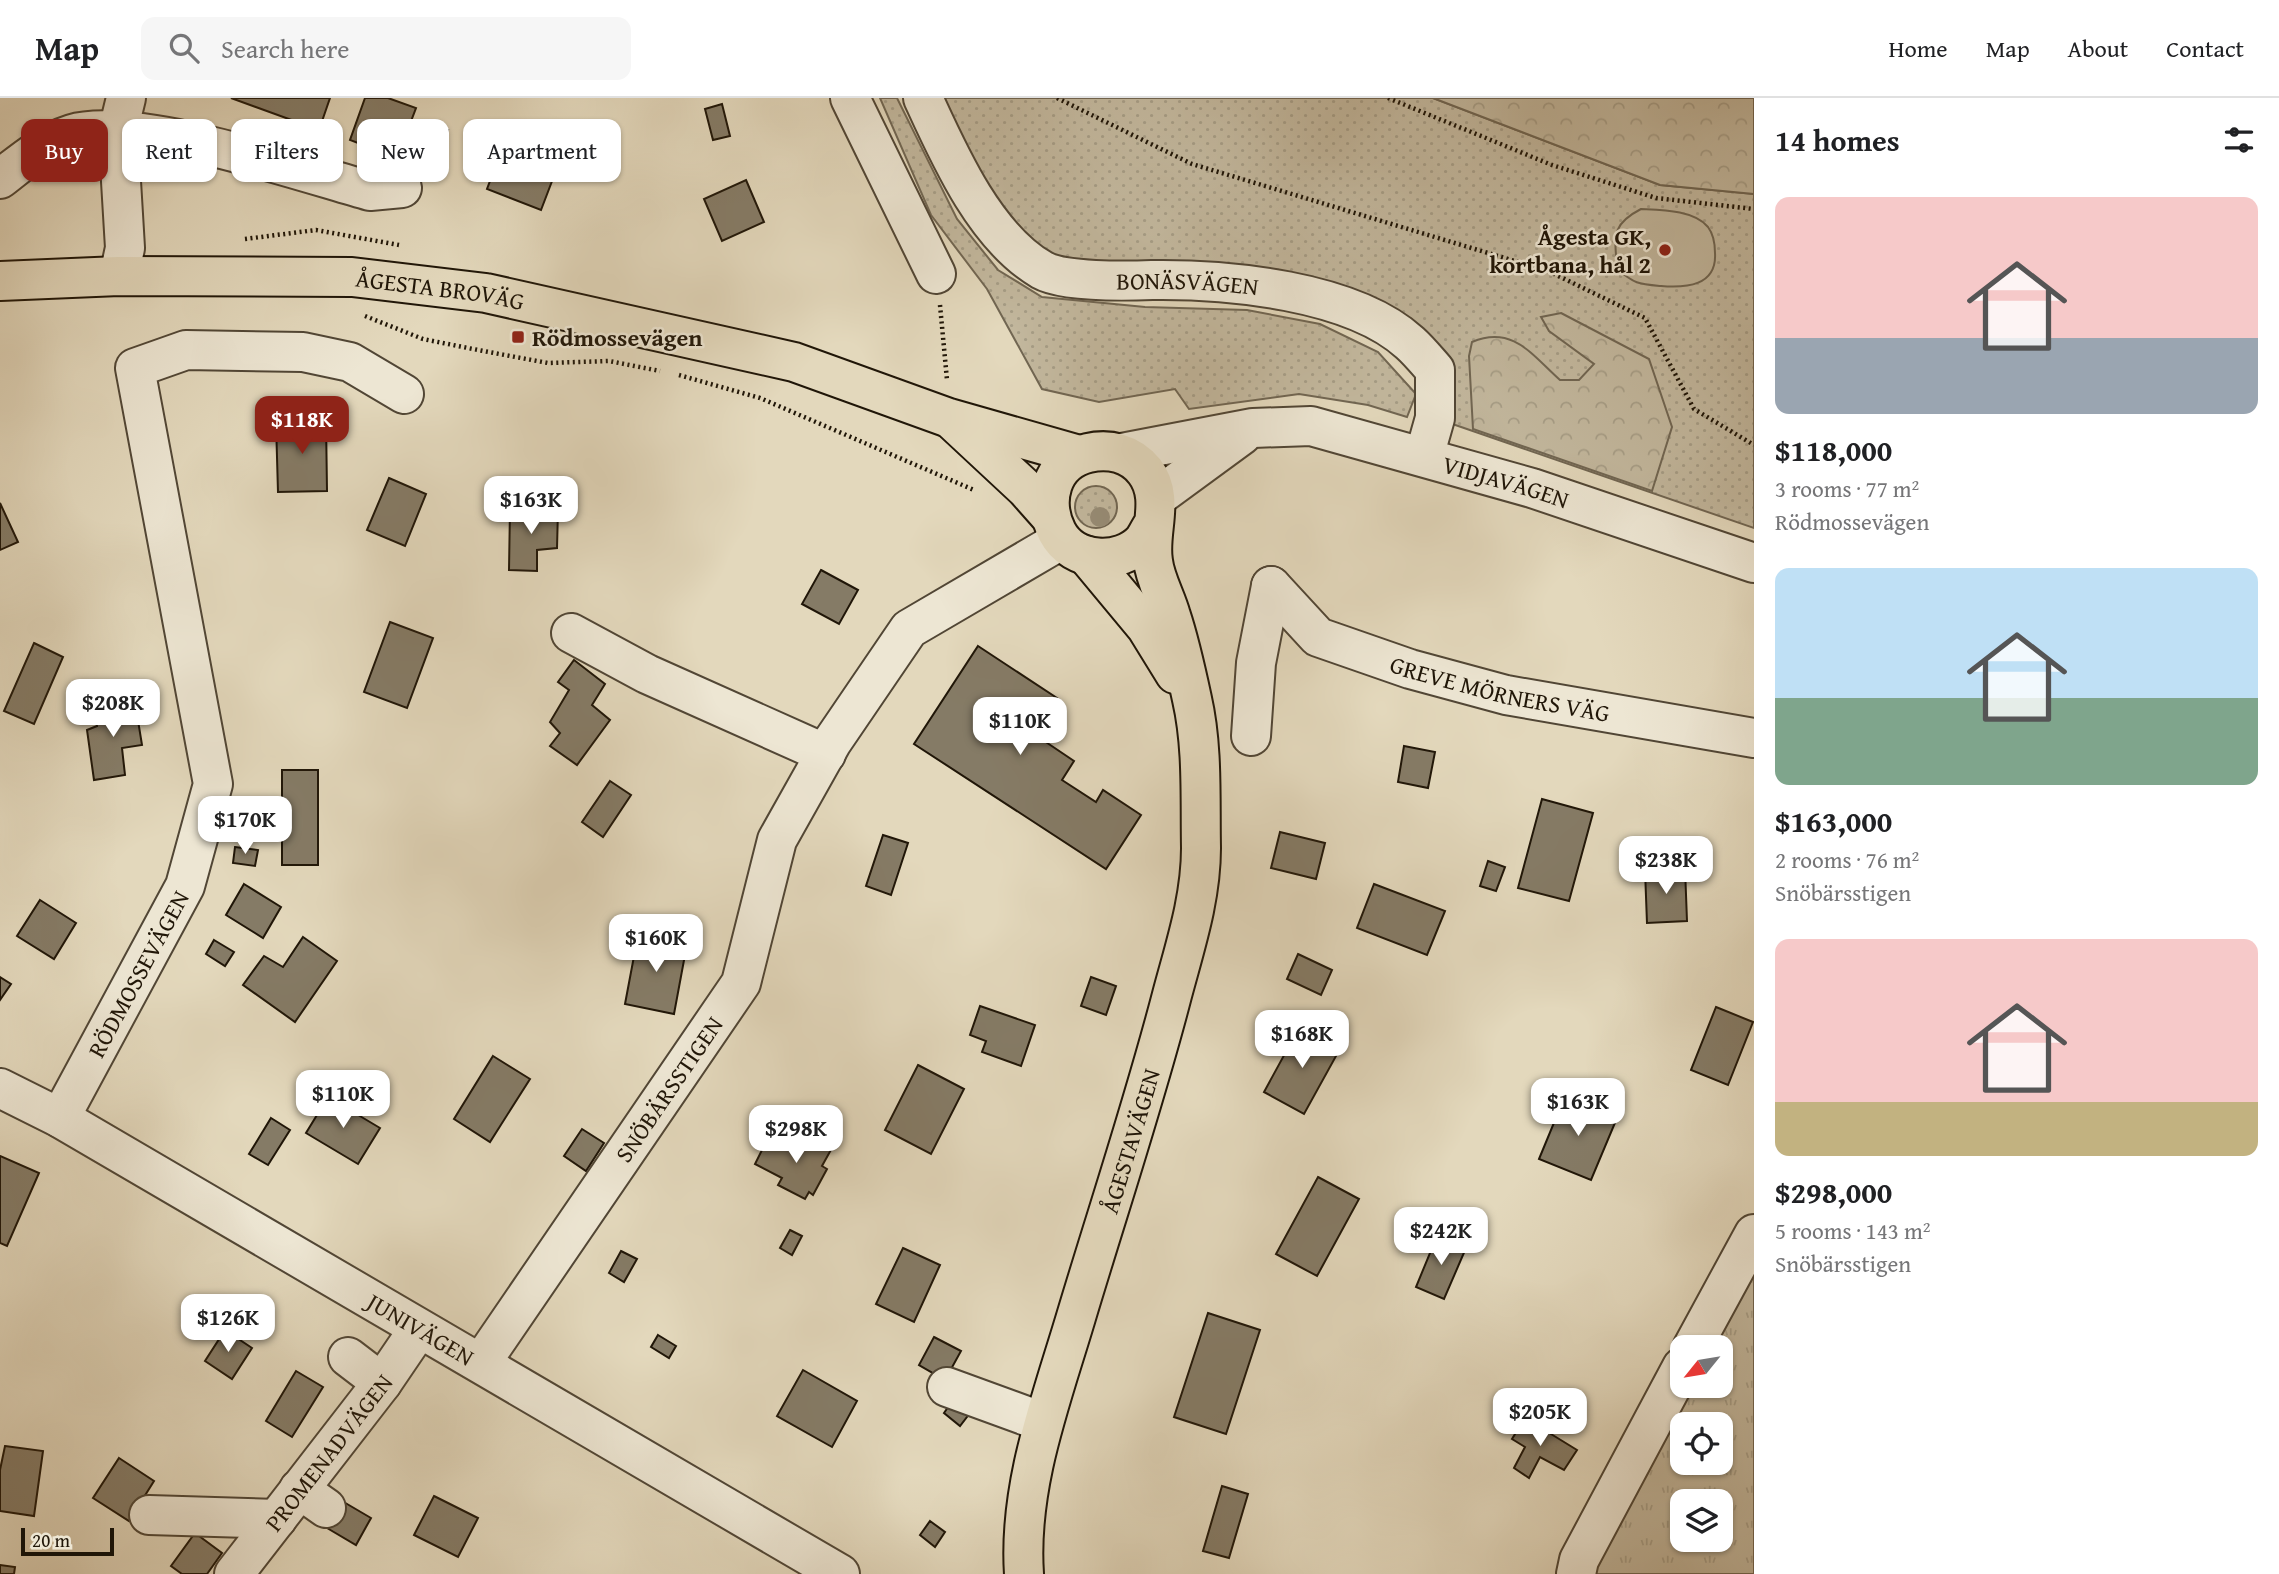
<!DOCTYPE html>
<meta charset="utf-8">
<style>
:root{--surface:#fff;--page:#f6f6f6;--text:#202124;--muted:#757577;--line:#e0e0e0;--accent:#8f2418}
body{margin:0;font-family:"Gentium Book Plus",serif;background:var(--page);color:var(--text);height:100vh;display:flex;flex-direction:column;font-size:26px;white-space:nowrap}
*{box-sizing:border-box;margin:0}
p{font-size:23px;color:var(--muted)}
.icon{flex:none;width:38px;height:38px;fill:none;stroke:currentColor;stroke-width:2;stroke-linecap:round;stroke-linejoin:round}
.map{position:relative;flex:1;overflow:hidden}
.details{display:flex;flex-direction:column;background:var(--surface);width:525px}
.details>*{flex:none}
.top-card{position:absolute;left:21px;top:21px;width:665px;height:63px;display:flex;gap:14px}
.needle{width:46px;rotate:240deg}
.tools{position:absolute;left:1670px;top:1237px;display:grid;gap:14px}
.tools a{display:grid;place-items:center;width:63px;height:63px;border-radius:14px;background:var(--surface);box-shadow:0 2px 5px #0004;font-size:35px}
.scale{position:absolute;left:21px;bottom:18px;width:93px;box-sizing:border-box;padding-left:7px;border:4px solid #201608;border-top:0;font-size:19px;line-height:24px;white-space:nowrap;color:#201608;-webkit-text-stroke:5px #ede6d3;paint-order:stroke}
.price{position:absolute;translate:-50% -60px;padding:0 16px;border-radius:14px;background:#fff;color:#222;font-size:23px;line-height:46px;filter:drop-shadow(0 2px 4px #0008)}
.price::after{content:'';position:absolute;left:50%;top:42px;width:21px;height:16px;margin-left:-10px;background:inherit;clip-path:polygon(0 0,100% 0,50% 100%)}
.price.on{background:var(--accent);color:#fff}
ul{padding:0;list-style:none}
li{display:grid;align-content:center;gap:14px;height:371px;padding:0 21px}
li span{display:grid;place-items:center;height:217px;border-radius:14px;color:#555}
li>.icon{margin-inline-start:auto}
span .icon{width:126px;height:126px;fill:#fffc;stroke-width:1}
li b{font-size:30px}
h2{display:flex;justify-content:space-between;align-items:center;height:84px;padding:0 21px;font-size:30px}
.tag{padding:0 24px;border-radius:14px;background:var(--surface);box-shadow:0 2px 5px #0004;font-size:24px;line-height:63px}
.tag.on{background:var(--accent);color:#fff}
header{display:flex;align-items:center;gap:42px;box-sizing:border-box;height:98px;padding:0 35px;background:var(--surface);border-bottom:2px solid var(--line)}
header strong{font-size:33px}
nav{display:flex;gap:38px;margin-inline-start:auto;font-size:24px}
.search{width:490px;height:63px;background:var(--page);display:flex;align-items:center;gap:18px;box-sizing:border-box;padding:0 24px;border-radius:14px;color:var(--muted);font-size:26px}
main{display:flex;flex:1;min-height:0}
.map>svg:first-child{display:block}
.grass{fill:url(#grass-dots);stroke:#716652;stroke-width:2}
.forest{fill:url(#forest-crowns);stroke:#716652;stroke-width:2}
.park{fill:url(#park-tufts);stroke:#716652;stroke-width:2;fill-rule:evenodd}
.pitch{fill:#c2b79d;stroke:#716652;stroke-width:2}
.building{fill:#857b66;stroke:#201608;stroke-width:2}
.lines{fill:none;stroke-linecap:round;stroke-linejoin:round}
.minor-casing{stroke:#514635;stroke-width:42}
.major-casing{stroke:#201608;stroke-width:42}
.path{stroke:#201608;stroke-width:4.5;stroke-dasharray:2 3.5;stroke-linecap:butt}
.minor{stroke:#ede6d3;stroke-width:38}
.major{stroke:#e3d8bc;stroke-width:38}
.tree{fill:#978c76}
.poi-dot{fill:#8f2418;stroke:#ede6d3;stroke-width:2.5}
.labels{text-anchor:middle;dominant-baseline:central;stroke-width:5;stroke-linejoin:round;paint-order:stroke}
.poi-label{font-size:24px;font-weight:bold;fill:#201608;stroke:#ede6d3;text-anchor:end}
.street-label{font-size:24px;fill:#201608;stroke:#ede6d3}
</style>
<header>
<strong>Map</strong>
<div class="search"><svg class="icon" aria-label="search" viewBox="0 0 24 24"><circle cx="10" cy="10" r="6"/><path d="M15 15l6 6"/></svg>Search here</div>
<nav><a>Home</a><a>Map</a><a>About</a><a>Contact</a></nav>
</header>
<main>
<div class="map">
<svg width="1754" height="1476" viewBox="0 0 1754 1476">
<defs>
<pattern id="grass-dots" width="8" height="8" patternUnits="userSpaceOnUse" patternTransform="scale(1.75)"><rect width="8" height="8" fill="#c2b79d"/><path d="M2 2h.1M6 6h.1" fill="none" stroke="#a69d86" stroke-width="1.8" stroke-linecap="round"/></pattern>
<pattern id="forest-crowns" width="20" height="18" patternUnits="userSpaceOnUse" patternTransform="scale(1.75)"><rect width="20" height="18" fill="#c2b79d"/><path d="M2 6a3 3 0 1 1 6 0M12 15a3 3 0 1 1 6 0" fill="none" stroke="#a69d86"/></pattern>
<pattern id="park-tufts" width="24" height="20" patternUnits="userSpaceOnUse" patternTransform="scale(1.75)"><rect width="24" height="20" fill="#c2b79d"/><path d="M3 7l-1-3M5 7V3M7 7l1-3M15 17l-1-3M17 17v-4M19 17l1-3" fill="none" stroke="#a69d86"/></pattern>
</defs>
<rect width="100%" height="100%" fill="#e3d8bc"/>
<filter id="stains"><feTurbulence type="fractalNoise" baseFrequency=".00286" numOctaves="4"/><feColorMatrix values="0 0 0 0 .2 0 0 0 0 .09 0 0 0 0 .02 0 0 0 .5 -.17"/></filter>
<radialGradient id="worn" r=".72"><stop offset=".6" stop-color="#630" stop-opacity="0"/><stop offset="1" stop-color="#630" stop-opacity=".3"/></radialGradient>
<g class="grass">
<path d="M 880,0 L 897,0 L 957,121 L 998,172 L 1042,199 L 1145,209 L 1247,212 L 1320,226 L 1378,254 L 1416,296 L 1407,319 L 1368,307 L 1299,296 L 1189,311 L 1175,291 L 1099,304 L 1042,291 L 987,191 L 931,117 Z"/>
<path d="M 923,0 L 1433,0 L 1660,87 L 1754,96 L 1754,430 L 1435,320 L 1435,272 L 1361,215 L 1043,173 Z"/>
<circle cx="1096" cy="409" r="21"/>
</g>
<g class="forest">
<path d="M 1433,0 L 1754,0 L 1754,96 L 1660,87 Z"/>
<path d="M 1561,215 L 1649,261 L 1672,329 L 1652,393 L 1473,331 L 1469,258 L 1472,244 C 1513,227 1532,257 1560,282 L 1579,282 L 1594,266 L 1549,233 L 1541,219 Z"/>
</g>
<path class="park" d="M 1754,1174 L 1754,1476 L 1593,1476 L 1689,1288 L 1720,1288 L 1720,1250 L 1711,1249 ZM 1682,1326 L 1720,1326 L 1720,1365 L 1682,1365 ZM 1682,1404 L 1720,1404 L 1720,1442 L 1682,1442 Z"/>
<path class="pitch" d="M 1641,111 C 1661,112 1694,112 1708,129 C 1714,137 1715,145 1715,155 C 1717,188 1686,190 1661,188 C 1638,186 1635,186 1617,171 C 1615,139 1610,127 1641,111 Z"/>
<g class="building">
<path d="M 231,0 L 330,0 L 319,32 Z"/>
<path d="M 365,0 L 388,0 L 416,10 L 397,60 L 350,42 Z"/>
<path d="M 722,6 L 730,38 L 713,42 L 705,11 Z"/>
<path d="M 425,23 L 448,32 L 432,72 L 409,63 Z"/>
<path d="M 503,49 L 557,70 L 541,112 L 487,91 Z"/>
<path d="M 746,82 L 764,124 L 722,143 L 704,101 Z"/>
<path d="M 326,322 L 327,393 L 278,394 L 276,324 Z"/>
<path d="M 389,380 L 426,396 L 405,448 L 367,432 Z"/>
<path d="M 0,405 L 18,444 L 0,452 Z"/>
<path d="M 510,410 L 558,411 L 557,450 L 537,452 L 537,473 L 509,472 Z"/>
<path d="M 821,472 L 858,492 L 839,526 L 802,506 Z"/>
<path d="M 390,524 L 433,540 L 407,610 L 364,594 Z"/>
<path d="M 34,545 L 63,559 L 34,626 L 4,613 Z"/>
<path d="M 978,548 L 1057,600 L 1034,636 L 1074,663 L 1062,682 L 1096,704 L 1103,692 L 1141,717 L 1106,771 L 914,646 Z"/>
<path d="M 574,562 L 605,586 L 592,607 L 610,622 L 577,667 L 550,648 L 560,635 L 550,624 L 569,592 L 558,584 Z"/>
<path d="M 135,604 L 142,647 L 122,650 L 125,677 L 94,682 L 87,632 L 97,628 L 94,610 Z"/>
<path d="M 1404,648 L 1435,654 L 1428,690 L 1398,684 Z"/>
<rect x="282" y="672" width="36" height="95"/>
<path d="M 610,683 L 631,697 L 603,739 L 582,724 Z"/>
<path d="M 1542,701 L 1593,715 L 1569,803 L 1518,790 Z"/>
<path d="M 1280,734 L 1325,745 L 1316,781 L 1271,770 Z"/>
<path d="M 883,737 L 908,745 L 891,797 L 866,788 Z"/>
<path d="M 235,749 L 258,752 L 255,768 L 233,765 Z"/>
<path d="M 1488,763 L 1505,769 L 1496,793 L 1480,788 Z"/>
<path d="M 1685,770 L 1687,823 L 1647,825 L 1645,772 Z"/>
<path d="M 244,786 L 281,809 L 263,840 L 226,817 Z"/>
<path d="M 1374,786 L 1445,813 L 1427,857 L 1357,830 Z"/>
<path d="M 40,802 L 76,825 L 54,861 L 17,838 Z"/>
<path d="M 638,837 L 687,846 L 674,916 L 625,906 Z"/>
<path d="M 303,839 L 337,863 L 295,924 L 243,887 L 264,858 L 283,869 Z"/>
<path d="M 214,842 L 234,854 L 225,868 L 206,856 Z"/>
<path d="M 1298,856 L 1332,872 L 1321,897 L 1287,881 Z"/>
<path d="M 0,879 L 11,886 L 0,902 Z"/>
<path d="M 1091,879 L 1116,888 L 1106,917 L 1081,908 Z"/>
<path d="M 980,908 L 1035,927 L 1021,968 L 982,954 L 986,943 L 970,937 Z"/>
<path d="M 1716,909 L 1753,924 L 1728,987 L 1691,972 Z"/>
<path d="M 1300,928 L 1341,949 L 1304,1016 L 1264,994 Z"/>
<path d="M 493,958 L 530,981 L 490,1044 L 454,1021 Z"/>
<path d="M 918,967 L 964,991 L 931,1056 L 885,1032 Z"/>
<path d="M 1565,998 L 1617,1020 L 1591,1082 L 1539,1061 Z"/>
<path d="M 328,999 L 380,1030 L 358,1066 L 306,1035 Z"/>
<path d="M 271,1020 L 290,1032 L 268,1067 L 249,1056 Z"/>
<path d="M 582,1031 L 604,1045 L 586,1073 L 564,1058 Z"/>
<path d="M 805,1036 L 832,1050 L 822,1068 L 827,1071 L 813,1097 L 809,1094 L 805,1101 L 778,1087 L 782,1080 L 755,1066 L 768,1040 L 795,1054 Z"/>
<path d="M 0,1058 L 39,1075 L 7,1148 L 0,1145 Z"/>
<path d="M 1318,1079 L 1359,1101 L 1317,1178 L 1276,1156 Z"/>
<path d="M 790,1132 L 802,1138 L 792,1157 L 780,1150 Z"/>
<path d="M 1437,1138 L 1466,1150 L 1444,1201 L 1416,1189 Z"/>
<path d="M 903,1150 L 940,1167 L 914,1224 L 876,1206 Z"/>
<path d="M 621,1153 L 637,1161 L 624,1184 L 609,1175 Z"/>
<path d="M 1208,1215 L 1260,1232 L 1226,1336 L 1174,1319 Z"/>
<path d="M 225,1232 L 252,1250 L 232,1281 L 205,1263 Z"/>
<path d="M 658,1237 L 676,1248 L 669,1260 L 651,1249 Z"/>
<path d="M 934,1239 L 961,1253 L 945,1282 L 919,1267 Z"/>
<path d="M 803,1272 L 857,1303 L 832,1349 L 777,1318 Z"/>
<path d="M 296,1273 L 323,1289 L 292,1339 L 266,1323 Z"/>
<path d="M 953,1302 L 970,1315 L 960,1328 L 944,1315 Z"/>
<path d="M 1525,1320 L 1577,1352 L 1564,1372 L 1540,1359 L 1529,1380 L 1514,1370 L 1525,1349 L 1512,1341 Z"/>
<path d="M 5,1348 L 43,1353 L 34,1418 L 0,1413 L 0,1372 Z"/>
<path d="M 119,1360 L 154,1383 L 129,1423 L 93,1400 Z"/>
<path d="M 1222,1388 L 1248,1396 L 1229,1460 L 1203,1453 Z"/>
<path d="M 434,1398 L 478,1420 L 458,1459 L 414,1437 Z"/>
<path d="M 342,1403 L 371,1420 L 356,1447 L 327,1430 Z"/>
<path d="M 930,1423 L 945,1434 L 935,1449 L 920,1437 Z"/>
<path d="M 195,1435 L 222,1455 L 207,1476 L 182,1476 L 171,1468 Z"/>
<path d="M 0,1467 L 15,1469 L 14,1476 L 0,1476 Z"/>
</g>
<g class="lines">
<defs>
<g id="minor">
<path d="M 850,0 L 936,176"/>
<path id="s1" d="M 923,0 C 949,57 985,139 1042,172 C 1063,184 1126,183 1152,182 C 1227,181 1352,192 1410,245 C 1419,253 1427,263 1435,272 L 1435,320 L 1424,359"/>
<path d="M 0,81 C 23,63 44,45 72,36 C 135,17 302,74 370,93 L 402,90"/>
<path d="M 119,178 L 125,150 L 118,33 L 126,0"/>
<path id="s2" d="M 1122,355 L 1253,330 L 1311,328 L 1532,390 L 1754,465"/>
<path d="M 1156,400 L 1242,337"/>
<path id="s3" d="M 1271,488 L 1318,539 L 1410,571 L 1506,597 L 1754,640"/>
<path d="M 571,535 L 647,576 L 826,656"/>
<path d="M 1251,638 L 1256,565 L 1271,488"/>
<path id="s4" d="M 0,990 L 60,1020 L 840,1476"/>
<path id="s5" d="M 60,1020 L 185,788 L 213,686 L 135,270 L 186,252 L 303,254 L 350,264 L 404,296"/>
<path d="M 1692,1250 L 1754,1136"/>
<path d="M 348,1259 L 382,1285"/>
<path id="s6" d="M 481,1265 L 741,885 L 777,742 L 832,644 L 909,531 L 1061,442"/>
<path d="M 947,1289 L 1043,1324"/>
<path d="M 299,1391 L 326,1410"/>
<path d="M 149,1417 L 277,1421"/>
<path id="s7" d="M 234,1476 L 382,1285 L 418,1232"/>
<path d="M 1576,1476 L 1579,1462 L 1682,1269"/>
</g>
<g id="major">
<path id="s8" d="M 0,183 L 119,178 L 352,179 L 486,195 L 794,264 L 949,320 L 1079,357"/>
<path d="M 953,323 L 1026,391 L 1049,417"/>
<path d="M 1087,458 L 1146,529 L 1175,576"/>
<path id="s9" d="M 1024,1476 C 1018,1388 1051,1303 1076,1219 C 1108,1112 1144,1005 1172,897 C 1185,848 1201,801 1201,750 C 1200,701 1203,649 1192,601 C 1186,573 1180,545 1171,518 C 1166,500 1155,481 1153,463 C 1148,433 1166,400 1145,373 C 1131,355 1109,350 1088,355 C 1050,364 1042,404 1057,434 C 1073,465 1120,468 1143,443 C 1147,438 1150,430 1154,425"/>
</g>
</defs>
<use href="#minor" class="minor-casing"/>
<use href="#major" class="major-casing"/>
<g class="path">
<path d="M 1057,0 L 1192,66 L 1548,173 L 1645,220 L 1694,311 L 1754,347"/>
<path d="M 1388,0 L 1552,67 L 1656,100 L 1754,111"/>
<path d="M 245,141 L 316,132 L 399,147"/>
<path d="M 940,207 L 947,282"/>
<path d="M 365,218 L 423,241 L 478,252 L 548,265 L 609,263 L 660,273"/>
<path d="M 679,277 L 760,300 L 974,392"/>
</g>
<use href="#minor" class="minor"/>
<use href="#major" class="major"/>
</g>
<circle class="tree" cx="1100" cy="419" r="10"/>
<g class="poi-dot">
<circle cx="1665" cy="152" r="7"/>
<rect x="511" y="232" width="14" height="14" rx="3.5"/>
</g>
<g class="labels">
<g class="poi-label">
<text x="1651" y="138">Ågesta GK,<tspan x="1651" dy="28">kortbana, hål 2</tspan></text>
<text x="532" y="239" text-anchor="start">Rödmossevägen</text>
</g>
<g class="street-label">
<text stroke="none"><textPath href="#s1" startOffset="359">BONÄSVÄGEN</textPath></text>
<text stroke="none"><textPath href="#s8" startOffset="441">ÅGESTA BROVÄG</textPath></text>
<text stroke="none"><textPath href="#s2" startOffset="394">VIDJAVÄGEN</textPath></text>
<text stroke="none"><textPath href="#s3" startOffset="259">GREVE MÖRNERS VÄG</textPath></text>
<text stroke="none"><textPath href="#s5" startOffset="164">RÖDMOSSEVÄGEN</textPath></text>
<text stroke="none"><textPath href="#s6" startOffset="332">SNÖBÄRSSTIGEN</textPath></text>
<text stroke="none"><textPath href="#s9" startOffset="448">ÅGESTAVÄGEN</textPath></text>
<text stroke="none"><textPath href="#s4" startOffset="485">JUNIVÄGEN</textPath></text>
<text stroke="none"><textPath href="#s7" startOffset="154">PROMENADVÄGEN</textPath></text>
</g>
</g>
<rect width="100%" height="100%" filter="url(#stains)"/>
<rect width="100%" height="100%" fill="url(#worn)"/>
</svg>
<div class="tools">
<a><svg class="needle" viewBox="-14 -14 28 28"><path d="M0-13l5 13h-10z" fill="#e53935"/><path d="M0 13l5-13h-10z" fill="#757577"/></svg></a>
<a><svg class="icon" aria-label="locate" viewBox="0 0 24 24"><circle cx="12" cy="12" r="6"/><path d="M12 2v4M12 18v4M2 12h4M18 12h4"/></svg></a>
<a><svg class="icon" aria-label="layers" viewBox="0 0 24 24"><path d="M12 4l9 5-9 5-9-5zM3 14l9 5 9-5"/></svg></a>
</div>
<div class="scale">20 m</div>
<b class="price on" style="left:302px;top:358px">$118K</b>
<b class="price" style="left:531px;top:438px">$163K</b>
<b class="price" style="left:113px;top:641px">$208K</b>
<b class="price" style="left:1020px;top:659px">$110K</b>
<b class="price" style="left:245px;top:758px">$170K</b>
<b class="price" style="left:1666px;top:798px">$238K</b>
<b class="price" style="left:656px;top:876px">$160K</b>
<b class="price" style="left:1302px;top:972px">$168K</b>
<b class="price" style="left:343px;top:1032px">$110K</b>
<b class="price" style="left:1578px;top:1040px">$163K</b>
<b class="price" style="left:796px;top:1067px">$298K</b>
<b class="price" style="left:1441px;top:1169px">$242K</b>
<b class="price" style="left:228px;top:1256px">$126K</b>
<b class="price" style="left:1540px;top:1350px">$205K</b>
<div class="top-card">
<a class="tag on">Buy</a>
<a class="tag">Rent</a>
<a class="tag">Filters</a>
<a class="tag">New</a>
<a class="tag">Apartment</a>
</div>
</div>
<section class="details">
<h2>14 homes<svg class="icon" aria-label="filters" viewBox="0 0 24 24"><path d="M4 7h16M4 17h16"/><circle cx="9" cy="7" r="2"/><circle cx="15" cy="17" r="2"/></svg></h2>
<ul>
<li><span style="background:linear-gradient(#f6c9c9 65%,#9aa5b1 0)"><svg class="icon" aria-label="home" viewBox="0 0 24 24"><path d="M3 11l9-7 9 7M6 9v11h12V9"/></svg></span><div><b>$118,000</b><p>3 rooms · 77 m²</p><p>Rödmossevägen</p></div></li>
<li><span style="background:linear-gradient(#bfe0f5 60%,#7fa58c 0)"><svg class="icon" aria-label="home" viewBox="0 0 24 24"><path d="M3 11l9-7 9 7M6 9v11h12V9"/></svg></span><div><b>$163,000</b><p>2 rooms · 76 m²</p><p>Snöbärsstigen</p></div></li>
<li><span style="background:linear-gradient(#f6c9c9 75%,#c2b280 0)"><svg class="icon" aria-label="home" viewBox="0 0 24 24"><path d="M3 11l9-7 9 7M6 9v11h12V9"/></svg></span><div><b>$298,000</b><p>5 rooms · 143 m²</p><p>Snöbärsstigen</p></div></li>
</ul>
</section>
</main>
